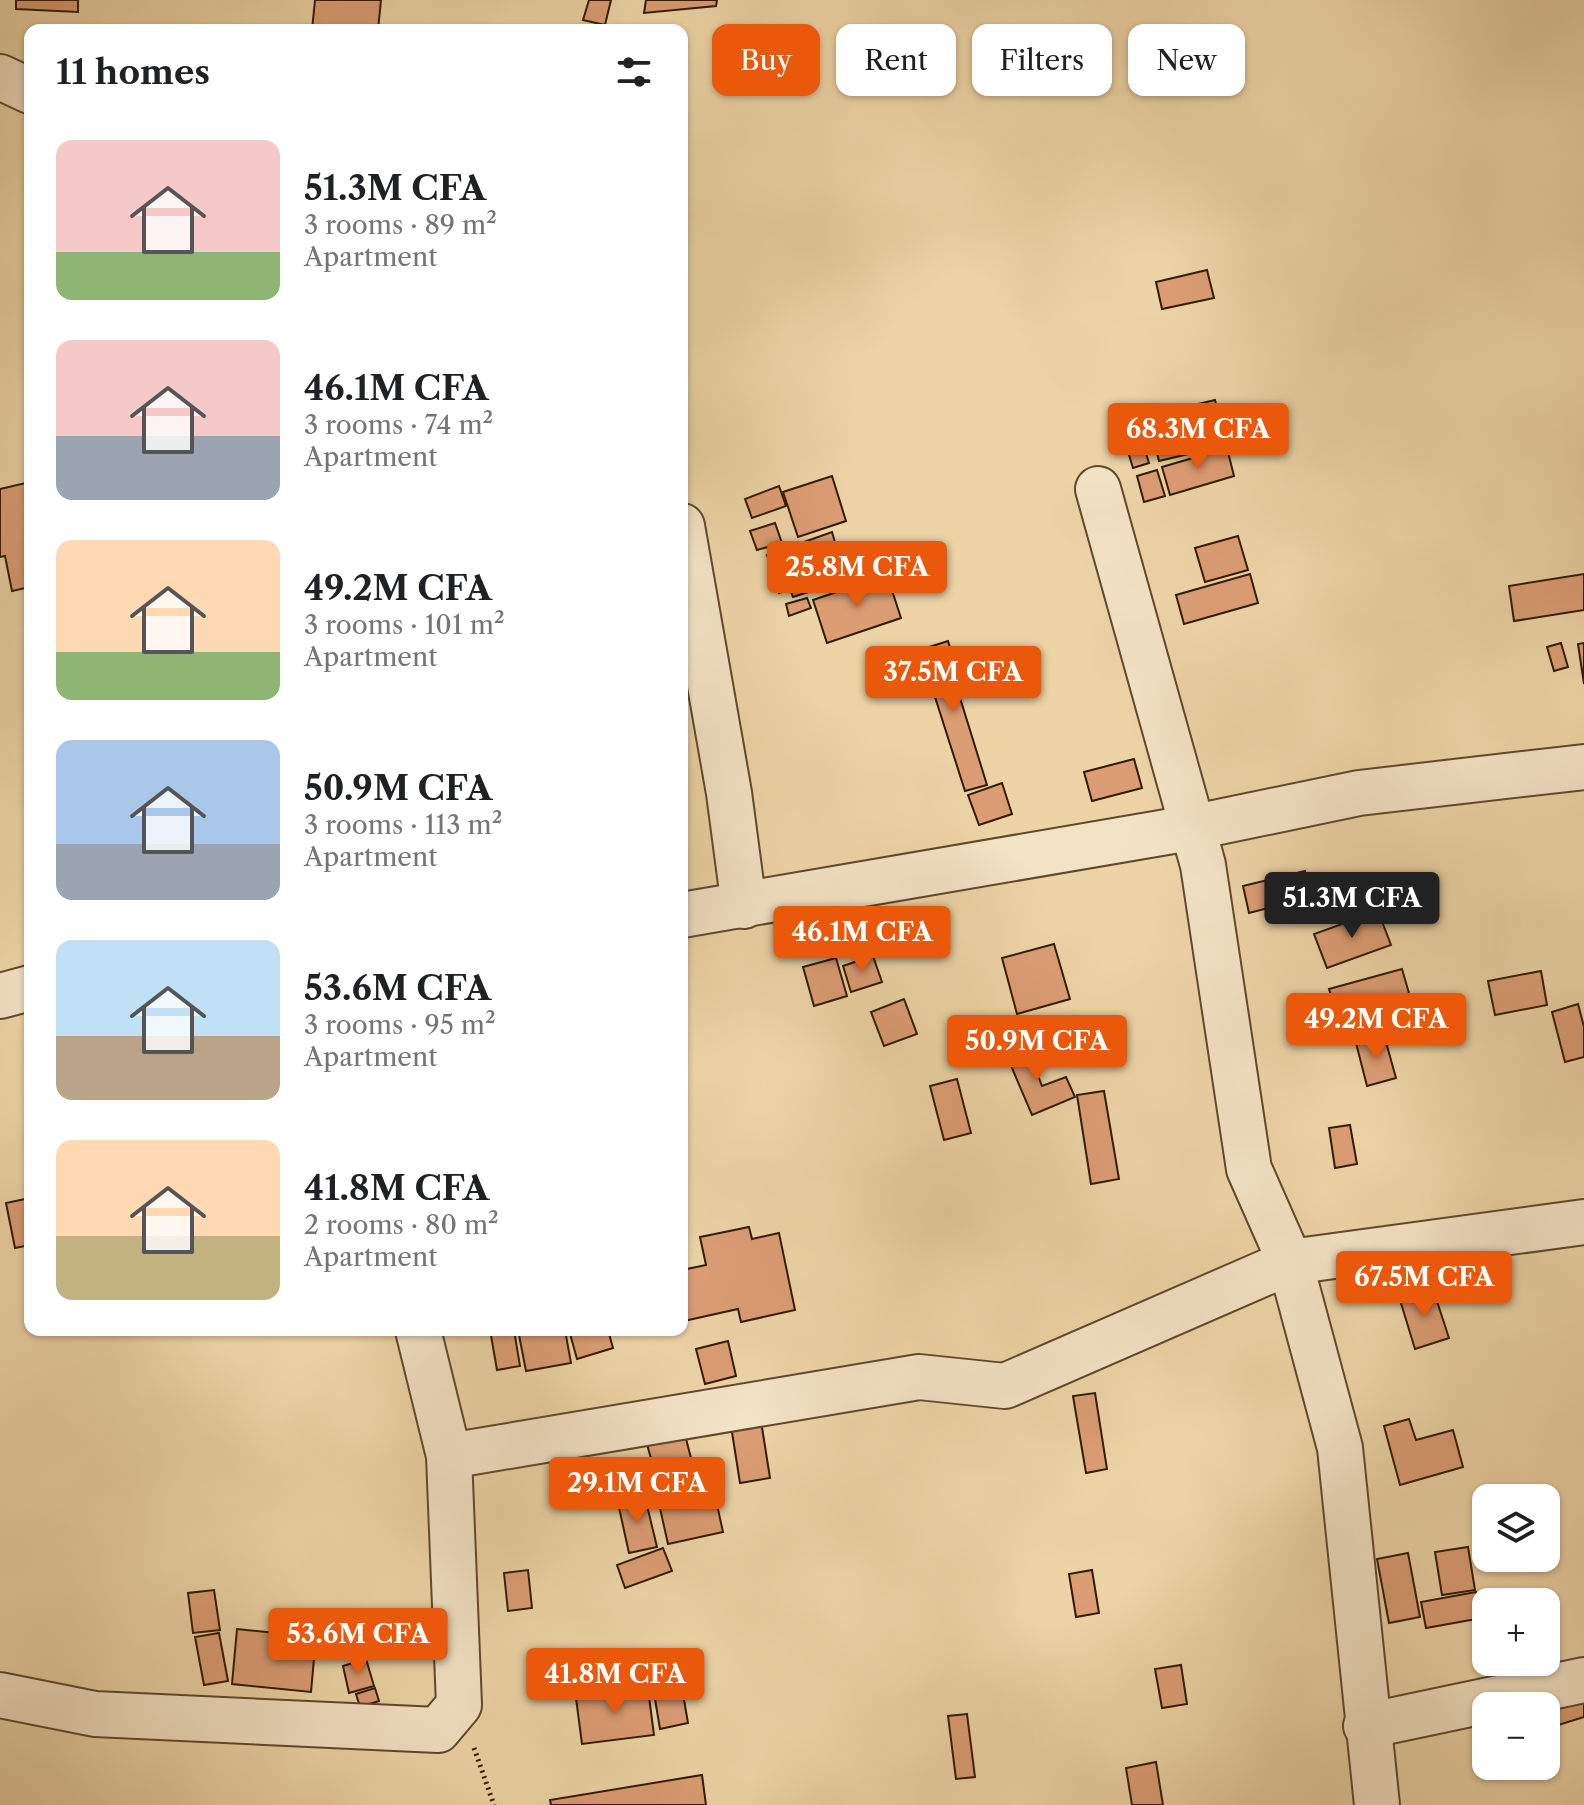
<!DOCTYPE html>
<meta charset="utf-8">
<style>
:root{--surface:#fff;--page:#f6f6f6;--text:#202124;--muted:#757577;--accent:#ea580c}
body{margin:0;font-family:"Libre Caslon Text",serif;background:var(--page);color:var(--text);height:100vh;display:flex;flex-direction:column;font-size:30px;white-space:nowrap}
*{box-sizing:border-box;margin:0}
p{font-size:26px;color:var(--muted)}
.icon{flex:none;width:44px;height:44px;fill:none;stroke:currentColor;stroke-width:2;stroke-linecap:round;stroke-linejoin:round}
.map{position:relative;flex:1;overflow:hidden}
.drawer{position:absolute;left:24px;top:24px;width:664px;height:1312px;display:flex;flex-direction:column;background:var(--surface);border-radius:16px;box-shadow:0 2px 6px #0004}
.drawer>*{flex:none}
.hud{position:absolute;left:712px;top:24px;width:752px;height:72px;display:flex;gap:16px}
.buttons{position:absolute;left:1472px;top:1484px;display:grid;gap:16px}
.buttons a{display:grid;place-items:center;width:88px;height:88px;border-radius:16px;background:var(--surface);box-shadow:0 2px 6px #0004;font-size:40px}
.price{position:absolute;translate:-50% -68px;padding:0 18px;border-radius:8px;background:var(--accent);color:#fff;font-size:26px;line-height:52px;filter:drop-shadow(0 2px 4px #0008)}
.price::after{content:'';position:absolute;left:50%;top:48px;width:24px;height:18px;margin-left:-12px;background:inherit;clip-path:polygon(0 0,100% 0,50% 100%)}
.price.selected{background:#222;color:#fff}
ul{padding:0;list-style:none}
li{display:flex;align-items:center;gap:24px;height:200px;padding:0 32px}
li span{display:grid;place-items:center;flex:none;width:224px;height:160px;border-radius:16px;color:#555}
li>.icon{margin-inline-start:auto}
span .icon{width:96px;height:96px;fill:#fffc;stroke-width:1}
li b{font-size:34px}
h2{display:flex;justify-content:space-between;align-items:center;height:96px;padding:0 32px;font-size:34px}
.chip{padding:0 28px;border-radius:16px;background:var(--surface);box-shadow:0 2px 6px #0004;font-size:28px;line-height:72px}
.chip.selected{background:var(--accent);color:#fff}
.map>svg:first-child{display:block}
.building{fill:#dc9d74;stroke:#311a05;stroke-width:2}
.lines{fill:none;stroke-linecap:round;stroke-linejoin:round}
.minor-casing{stroke:#60482d;stroke-width:48}
.path{stroke:#311a05;stroke-width:5;stroke-dasharray:2 4;stroke-linecap:butt}
.minor{stroke:#f3e3c5;stroke-width:44}
</style>
<div class="map">
<svg width="1584" height="1805" viewBox="0 0 1584 1805">
<rect width="100%" height="100%" fill="#edd4a6"/>
<filter id="stains"><feTurbulence type="fractalNoise" baseFrequency=".0025" numOctaves="4"/><feColorMatrix values="0 0 0 0 .2 0 0 0 0 .09 0 0 0 0 .02 0 0 0 .5 -.17"/></filter>
<radialGradient id="worn" r=".72"><stop offset=".6" stop-color="#630" stop-opacity="0"/><stop offset="1" stop-color="#630" stop-opacity=".3"/></radialGradient>
<g class="building">
<path d="M 16,0 L 78,0 L 78,12 L 16,9 Z"/>
<path d="M 315,0 L 381,0 L 378,30 L 312,30 Z"/>
<path d="M 589,0 L 611,0 L 605,25 L 583,20 Z"/>
<path d="M 646,0 L 717,0 L 716,6 L 644,13 Z"/>
<path d="M 1207,270 L 1214,298 L 1162,309 L 1156,282 Z"/>
<path d="M 1215,400 L 1226,445 L 1159,461 L 1148,416 Z"/>
<path d="M 1141,437 L 1149,463 L 1133,468 L 1125,442 Z"/>
<path d="M 1227,448 L 1234,476 L 1170,495 L 1162,467 Z"/>
<path d="M 1157,470 L 1165,496 L 1144,502 L 1137,476 Z"/>
<path d="M 832,476 L 846,521 L 798,537 L 783,492 Z"/>
<path d="M 30,482 L 30,587 L 12,591 L 5,556 L 0,557 L 0,489 Z"/>
<path d="M 779,486 L 786,506 L 752,518 L 745,499 Z"/>
<path d="M 775,523 L 782,543 L 757,550 L 750,531 Z"/>
<path d="M 832,532 L 846,580 L 793,597 L 790,589 L 779,593 L 767,555 Z"/>
<path d="M 1238,536 L 1248,570 L 1205,582 L 1195,548 Z"/>
<path d="M 1250,574 L 1258,603 L 1184,624 L 1176,595 Z"/>
<path d="M 1584,574 L 1584,610 L 1514,621 L 1509,586 Z"/>
<path d="M 887,575 L 901,618 L 827,643 L 813,600 Z"/>
<path d="M 807,598 L 811,608 L 789,616 L 786,604 Z"/>
<path d="M 948,641 L 957,670 L 952,672 L 987,785 L 965,791 L 920,650 Z"/>
<path d="M 1561,643 L 1568,667 L 1554,671 L 1547,647 Z"/>
<path d="M 1584,643 L 1584,684 L 1578,644 Z"/>
<path d="M 1134,759 L 1142,788 L 1092,801 L 1084,772 Z"/>
<path d="M 1002,783 L 1012,814 L 979,825 L 968,795 Z"/>
<path d="M 1305,871 L 1311,897 L 1249,913 L 1243,886 Z"/>
<path d="M 1378,911 L 1391,945 L 1327,968 L 1314,934 Z"/>
<path d="M 1054,944 L 1070,999 L 1017,1014 L 1002,958 Z"/>
<path d="M 873,956 L 882,982 L 851,992 L 843,966 Z"/>
<path d="M 836,958 L 847,996 L 814,1006 L 803,967 Z"/>
<path d="M 1402,969 L 1417,1021 L 1344,1041 L 1329,989 Z"/>
<path d="M 1541,971 L 1547,1005 L 1495,1015 L 1488,981 Z"/>
<path d="M 904,999 L 917,1034 L 884,1046 L 871,1012 Z"/>
<path d="M 1578,1004 L 1584,1027 L 1584,1057 L 1565,1062 L 1552,1012 Z"/>
<path d="M 1384,1035 L 1396,1078 L 1367,1086 L 1356,1043 Z"/>
<path d="M 1026,1045 L 1042,1086 L 1066,1077 L 1075,1097 L 1032,1115 L 1006,1054 Z"/>
<path d="M 957,1079 L 971,1133 L 944,1140 L 930,1086 Z"/>
<path d="M 1104,1091 L 1119,1179 L 1091,1184 L 1077,1095 Z"/>
<path d="M 1350,1125 L 1357,1164 L 1335,1168 L 1329,1128 Z"/>
<path d="M 30,1198 L 30,1245 L 15,1248 L 6,1203 Z"/>
<path d="M 749,1227 L 752,1239 L 779,1233 L 795,1310 L 741,1322 L 738,1309 L 684,1321 L 682,1270 L 706,1265 L 700,1237 Z"/>
<path d="M 1433,1289 L 1449,1338 L 1415,1349 L 1400,1300 Z"/>
<path d="M 490,1330 L 514,1330 L 520,1366 L 497,1370 Z"/>
<path d="M 518,1330 L 565,1330 L 571,1363 L 526,1371 Z"/>
<path d="M 569,1330 L 608,1330 L 613,1348 L 577,1359 Z"/>
<path d="M 728,1341 L 736,1376 L 705,1384 L 696,1349 Z"/>
<path d="M 1095,1393 L 1107,1469 L 1086,1473 L 1073,1396 Z"/>
<path d="M 1409,1419 L 1416,1440 L 1453,1430 L 1463,1467 L 1400,1485 L 1384,1426 Z"/>
<path d="M 761,1421 L 770,1478 L 740,1483 L 731,1426 Z"/>
<path d="M 684,1431 L 691,1458 L 654,1469 L 646,1441 Z"/>
<path d="M 710,1473 L 723,1532 L 668,1544 L 655,1486 Z"/>
<path d="M 645,1497 L 657,1547 L 629,1553 L 618,1503 Z"/>
<path d="M 1468,1547 L 1475,1590 L 1442,1595 L 1435,1552 Z"/>
<path d="M 663,1548 L 672,1571 L 625,1588 L 617,1565 Z"/>
<path d="M 1408,1553 L 1420,1617 L 1389,1623 L 1377,1559 Z"/>
<path d="M 528,1570 L 532,1608 L 508,1611 L 504,1573 Z"/>
<path d="M 1092,1570 L 1099,1613 L 1076,1617 L 1069,1574 Z"/>
<path d="M 214,1590 L 220,1630 L 193,1633 L 188,1593 Z"/>
<path d="M 1476,1592 L 1482,1618 L 1426,1628 L 1421,1602 Z"/>
<path d="M 237,1629 L 316,1637 L 311,1692 L 232,1684 Z"/>
<path d="M 219,1633 L 228,1681 L 204,1685 L 195,1637 Z"/>
<path d="M 366,1659 L 374,1686 L 349,1693 L 343,1666 Z"/>
<path d="M 1181,1665 L 1187,1704 L 1162,1708 L 1155,1669 Z"/>
<path d="M 680,1676 L 688,1723 L 660,1729 L 652,1681 Z"/>
<path d="M 375,1688 L 379,1701 L 360,1707 L 356,1694 Z"/>
<path d="M 648,1689 L 654,1735 L 582,1744 L 576,1698 Z"/>
<path d="M 1584,1691 L 1584,1717 L 1552,1727 L 1546,1706 Z"/>
<path d="M 967,1714 L 975,1777 L 956,1779 L 948,1716 Z"/>
<path d="M 1156,1762 L 1163,1805 L 1132,1805 L 1126,1768 Z"/>
<path d="M 702,1775 L 706,1805 L 551,1805 L 550,1800 Z"/>
</g>
<g class="lines">
<defs>
<g id="minor">
<path d="M 0,77 L 30,91"/>
<path d="M 1098,489 L 1203,865 L 1249,1169 L 1290,1262 L 1584,1222"/>
<path d="M 682,526 L 729,793 L 744,906"/>
<path d="M 682,915 L 1190,828 L 1359,793 L 1584,767"/>
<path d="M 0,996 L 30,988"/>
<path d="M 449,1456 L 919,1377 L 1005,1386 L 1290,1262 L 1340,1448 L 1377,1805"/>
<path d="M 0,1695 L 95,1714 L 438,1730 L 459,1705 L 449,1456 L 418,1330"/>
<path d="M 1366,1726 L 1584,1680"/>
</g>
</defs>
<use href="#minor" class="minor-casing"/>
<path class="path" d="M 474,1748 L 494,1805"/>
<use href="#minor" class="minor"/>
</g>
<rect width="100%" height="100%" filter="url(#stains)"/>
<rect width="100%" height="100%" fill="url(#worn)"/>
</svg>
<div class="buttons">
<a><svg class="icon" aria-label="layers" viewBox="0 0 24 24"><path d="M12 4l9 5-9 5-9-5zM3 14l9 5 9-5"/></svg></a>
<a>+</a>
<a>−</a>
</div>
<b class="price" style="left:1198px;top:471px">68.3M CFA</b>
<b class="price" style="left:857px;top:609px">25.8M CFA</b>
<b class="price" style="left:953px;top:714px">37.5M CFA</b>
<b class="price selected" style="left:1352px;top:940px">51.3M CFA</b>
<b class="price" style="left:862px;top:974px">46.1M CFA</b>
<b class="price" style="left:1376px;top:1061px">49.2M CFA</b>
<b class="price" style="left:1037px;top:1083px">50.9M CFA</b>
<b class="price" style="left:1424px;top:1319px">67.5M CFA</b>
<b class="price" style="left:637px;top:1525px">29.1M CFA</b>
<b class="price" style="left:358px;top:1676px">53.6M CFA</b>
<b class="price" style="left:615px;top:1716px">41.8M CFA</b>
<div class="hud">
<a class="chip selected">Buy</a>
<a class="chip">Rent</a>
<a class="chip">Filters</a>
<a class="chip">New</a>
</div>
<section class="drawer">
<h2>11 homes<svg class="icon" aria-label="filters" viewBox="0 0 24 24"><path d="M4 7h16M4 17h16"/><circle cx="9" cy="7" r="2"/><circle cx="15" cy="17" r="2"/></svg></h2>
<ul>
<li><span style="background:linear-gradient(#f6c9c9 70%,#8fb573 0)"><svg class="icon" aria-label="home" viewBox="0 0 24 24"><path d="M3 11l9-7 9 7M6 9v11h12V9"/></svg></span><div><b>51.3M CFA</b><p>3 rooms · 89 m²</p><p>Apartment</p></div></li>
<li><span style="background:linear-gradient(#f6c9c9 60%,#9aa5b1 0)"><svg class="icon" aria-label="home" viewBox="0 0 24 24"><path d="M3 11l9-7 9 7M6 9v11h12V9"/></svg></span><div><b>46.1M CFA</b><p>3 rooms · 74 m²</p><p>Apartment</p></div></li>
<li><span style="background:linear-gradient(#ffd9b3 70%,#8fb573 0)"><svg class="icon" aria-label="home" viewBox="0 0 24 24"><path d="M3 11l9-7 9 7M6 9v11h12V9"/></svg></span><div><b>49.2M CFA</b><p>3 rooms · 101 m²</p><p>Apartment</p></div></li>
<li><span style="background:linear-gradient(#a9c7e8 65%,#9aa5b1 0)"><svg class="icon" aria-label="home" viewBox="0 0 24 24"><path d="M3 11l9-7 9 7M6 9v11h12V9"/></svg></span><div><b>50.9M CFA</b><p>3 rooms · 113 m²</p><p>Apartment</p></div></li>
<li><span style="background:linear-gradient(#bfe0f5 60%,#b9a48a 0)"><svg class="icon" aria-label="home" viewBox="0 0 24 24"><path d="M3 11l9-7 9 7M6 9v11h12V9"/></svg></span><div><b>53.6M CFA</b><p>3 rooms · 95 m²</p><p>Apartment</p></div></li>
<li><span style="background:linear-gradient(#ffd9b3 60%,#c2b280 0)"><svg class="icon" aria-label="home" viewBox="0 0 24 24"><path d="M3 11l9-7 9 7M6 9v11h12V9"/></svg></span><div><b>41.8M CFA</b><p>2 rooms · 80 m²</p><p>Apartment</p></div></li>
</ul>
</section>
</div>
